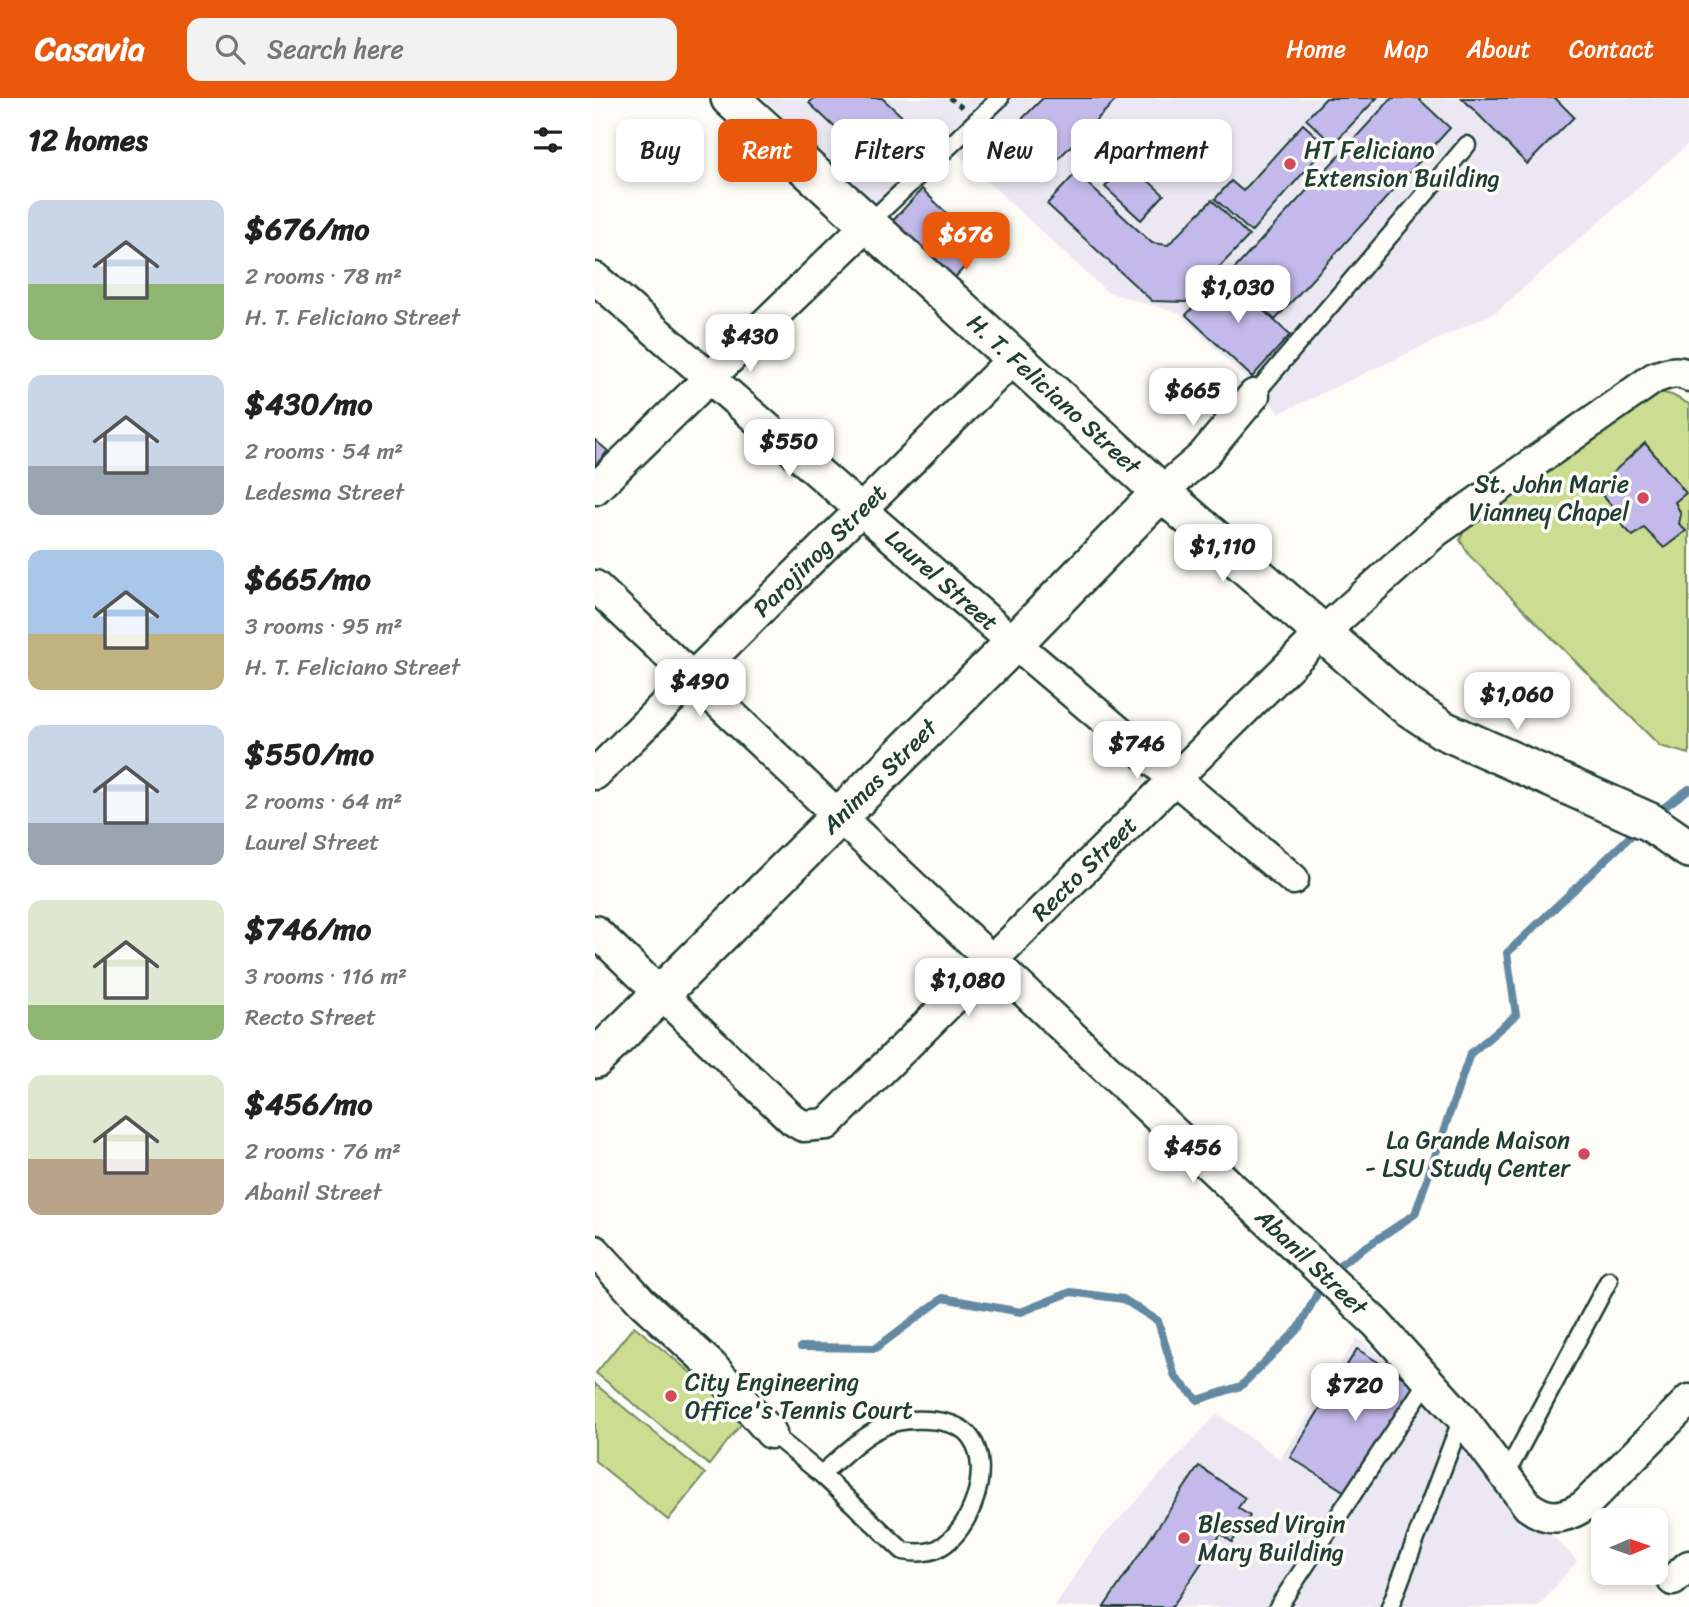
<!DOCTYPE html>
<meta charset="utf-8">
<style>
:root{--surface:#fff;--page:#f2f2f2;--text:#222;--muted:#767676;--accent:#ea580c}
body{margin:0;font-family:Sriracha,sans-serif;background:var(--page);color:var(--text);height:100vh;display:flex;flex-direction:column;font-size:26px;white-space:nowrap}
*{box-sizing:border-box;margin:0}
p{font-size:23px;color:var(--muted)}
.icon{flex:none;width:38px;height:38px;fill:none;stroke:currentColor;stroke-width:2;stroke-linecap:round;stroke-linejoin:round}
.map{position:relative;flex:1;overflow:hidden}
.details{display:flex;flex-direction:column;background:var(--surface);width:595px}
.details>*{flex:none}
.guide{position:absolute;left:21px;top:21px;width:665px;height:63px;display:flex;gap:14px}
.needle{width:46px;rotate:88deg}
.tools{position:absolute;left:996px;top:1410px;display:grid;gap:14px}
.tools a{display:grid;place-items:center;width:77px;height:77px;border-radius:14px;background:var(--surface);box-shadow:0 4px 10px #0003;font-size:35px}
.price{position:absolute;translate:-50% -60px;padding:0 16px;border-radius:14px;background:#fff;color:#222;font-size:23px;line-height:46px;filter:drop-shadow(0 2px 4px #0008)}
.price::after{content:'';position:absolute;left:50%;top:42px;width:21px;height:16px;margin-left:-10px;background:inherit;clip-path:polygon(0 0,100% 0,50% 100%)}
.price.current{background:var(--accent);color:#fff}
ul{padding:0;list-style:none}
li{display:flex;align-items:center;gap:21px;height:175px;padding:0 28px}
li span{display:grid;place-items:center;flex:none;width:196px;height:140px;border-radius:14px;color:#555}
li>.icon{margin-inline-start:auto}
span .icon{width:84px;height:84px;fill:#fffc;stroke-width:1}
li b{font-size:30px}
h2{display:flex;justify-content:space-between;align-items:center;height:84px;padding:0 28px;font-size:30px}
.tag{padding:0 24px;border-radius:14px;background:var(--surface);box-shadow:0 4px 10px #0003;font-size:24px;line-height:63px}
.tag.current{background:var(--accent);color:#fff}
header{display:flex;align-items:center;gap:42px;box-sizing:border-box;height:98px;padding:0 35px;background:var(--accent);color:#fff}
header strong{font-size:33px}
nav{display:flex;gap:38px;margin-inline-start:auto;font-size:24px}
.search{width:490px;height:63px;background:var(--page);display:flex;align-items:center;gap:18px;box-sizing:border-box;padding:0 24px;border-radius:14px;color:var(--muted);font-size:26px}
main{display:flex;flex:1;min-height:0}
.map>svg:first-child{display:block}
.built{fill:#ece8f3}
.green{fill:#ccdc90;stroke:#768c62;stroke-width:2}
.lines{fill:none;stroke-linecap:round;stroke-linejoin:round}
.stream{stroke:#638aa2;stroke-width:8}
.building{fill:#c3b9ea;stroke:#1f3d34;stroke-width:2}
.service-casing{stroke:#1f3d34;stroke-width:21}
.minor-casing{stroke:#1f3d34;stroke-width:35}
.tertiary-casing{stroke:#1f3d34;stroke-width:42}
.path{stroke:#1f3d34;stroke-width:4.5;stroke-dasharray:5 5;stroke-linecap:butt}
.service{stroke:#fdfcf7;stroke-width:16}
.minor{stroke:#fdfcf7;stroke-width:30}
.tertiary{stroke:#fdfcf7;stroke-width:37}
.poi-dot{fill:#d1495b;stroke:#fdfcf7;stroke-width:2.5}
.labels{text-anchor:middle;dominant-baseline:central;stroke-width:7;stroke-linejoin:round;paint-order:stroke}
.poi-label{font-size:24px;fill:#1f3d34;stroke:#fdfcf7;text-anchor:start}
.street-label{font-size:24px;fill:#1f3d34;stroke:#fdfcf7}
</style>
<header>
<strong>Casavia</strong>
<div class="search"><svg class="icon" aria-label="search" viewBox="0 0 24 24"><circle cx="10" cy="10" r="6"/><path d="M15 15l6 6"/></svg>Search here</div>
<nav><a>Home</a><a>Map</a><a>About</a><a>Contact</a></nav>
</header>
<main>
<section class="details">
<h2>12 homes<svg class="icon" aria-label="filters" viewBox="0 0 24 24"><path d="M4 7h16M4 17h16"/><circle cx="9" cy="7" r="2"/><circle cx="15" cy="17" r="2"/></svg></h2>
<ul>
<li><span style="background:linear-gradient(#c9d6e8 60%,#8fb573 0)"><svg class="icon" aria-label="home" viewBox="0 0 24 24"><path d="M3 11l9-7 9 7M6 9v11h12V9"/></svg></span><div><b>$676/mo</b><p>2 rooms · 78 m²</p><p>H. T. Feliciano Street</p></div></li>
<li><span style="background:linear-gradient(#c9d6e8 65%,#9aa5b1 0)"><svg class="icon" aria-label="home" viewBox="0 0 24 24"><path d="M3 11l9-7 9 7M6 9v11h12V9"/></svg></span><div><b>$430/mo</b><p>2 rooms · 54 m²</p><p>Ledesma Street</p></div></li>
<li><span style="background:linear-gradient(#a9c7e8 60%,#c2b280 0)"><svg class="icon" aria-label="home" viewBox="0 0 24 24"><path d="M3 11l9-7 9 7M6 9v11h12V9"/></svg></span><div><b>$665/mo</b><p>3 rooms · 95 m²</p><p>H. T. Feliciano Street</p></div></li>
<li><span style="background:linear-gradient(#c9d6e8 70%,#9aa5b1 0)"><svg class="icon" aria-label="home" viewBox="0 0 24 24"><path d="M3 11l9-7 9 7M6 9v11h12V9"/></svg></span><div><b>$550/mo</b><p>2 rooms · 64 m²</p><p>Laurel Street</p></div></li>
<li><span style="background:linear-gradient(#dfe7d0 75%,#8fb573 0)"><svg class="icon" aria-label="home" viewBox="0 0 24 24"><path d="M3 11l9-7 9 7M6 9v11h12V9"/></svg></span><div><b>$746/mo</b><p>3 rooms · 116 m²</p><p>Recto Street</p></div></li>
<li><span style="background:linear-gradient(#dfe7d0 60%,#b9a48a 0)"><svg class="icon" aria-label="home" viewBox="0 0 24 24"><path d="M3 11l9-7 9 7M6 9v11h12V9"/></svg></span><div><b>$456/mo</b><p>2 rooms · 76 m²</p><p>Abanil Street</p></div></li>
</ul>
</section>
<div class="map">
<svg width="1094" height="1509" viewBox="0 0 1094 1509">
<rect width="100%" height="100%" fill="#fdfcf7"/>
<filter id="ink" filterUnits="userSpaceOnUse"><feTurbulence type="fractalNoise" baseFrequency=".0143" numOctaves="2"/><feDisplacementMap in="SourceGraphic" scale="14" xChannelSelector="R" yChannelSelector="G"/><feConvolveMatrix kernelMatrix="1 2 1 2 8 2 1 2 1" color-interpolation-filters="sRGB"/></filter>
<g filter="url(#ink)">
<g class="built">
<path d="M 168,0 L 1094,0 L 1094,45 L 901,214 L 685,315 L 584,215 L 512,194 L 357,51 L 290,118 Z"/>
<path d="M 762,1240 L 840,1299 L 913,1392 L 982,1463 L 943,1509 L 459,1509 L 501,1446 L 622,1316 L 685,1361 Z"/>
</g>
<g class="green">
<path d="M 1064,294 L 1077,297 L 1094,306 L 1094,656 L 1065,648 L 874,457 L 865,442 L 870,430 Z"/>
<path d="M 39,1228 L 151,1320 L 114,1367 L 1,1275 Z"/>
<path d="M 0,1286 L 110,1376 L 73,1422 L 0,1363 Z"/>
</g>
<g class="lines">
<g class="stream">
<path d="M 1060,716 L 1094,691"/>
<path d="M 735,1173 L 820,1116 L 875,956 L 921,917 L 912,855 L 1043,731"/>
<path d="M 206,1249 L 281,1250 L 348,1200 L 426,1214 L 476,1194 L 528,1201 L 563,1223 L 580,1279 L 603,1302 L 646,1288 L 704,1230 L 724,1192"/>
</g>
</g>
<g class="building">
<path d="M 219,0 L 287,0 L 323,33 L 286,73 L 214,5 Z"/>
<path d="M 448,0 L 523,0 L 458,66 L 420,28 Z"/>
<path d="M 731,0 L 782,0 L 738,46 L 711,21 Z"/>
<path d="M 797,0 L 823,0 L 855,30 L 680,222 L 633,178 Z"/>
<path d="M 867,0 L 960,0 L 979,19 L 932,66 Z"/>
<path d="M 708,26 L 732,48 L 656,134 L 620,101 L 636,83 L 648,93 Z"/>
<path d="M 533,64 L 569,97 L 546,122 L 510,89 Z"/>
<path d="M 481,75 L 557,145 L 573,147 L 617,102 L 654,138 L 591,204 L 557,203 L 452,106 Z"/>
<path d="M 327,91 L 387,150 L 353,187 L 292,129 Z"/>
<path d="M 629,176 L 695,237 L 657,279 L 591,217 Z"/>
<path d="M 0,342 L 13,353 L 0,368 Z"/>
<path d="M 1050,345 L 1091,395 L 1080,404 L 1086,416 L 1084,426 L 1091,433 L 1069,450 L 1049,430 L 1038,438 L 1026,426 L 1030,423 L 1001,390 Z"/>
<path d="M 762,1251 L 825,1290 L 758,1399 L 695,1359 Z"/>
<path d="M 604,1368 L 650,1400 L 643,1410 L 655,1418 L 637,1444 L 626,1436 L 577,1509 L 509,1509 Z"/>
</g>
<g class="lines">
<defs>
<g id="service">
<path d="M 274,125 L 405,0"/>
<path d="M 659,297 L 872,47"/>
<path d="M 176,1335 L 226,1376 L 308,1453 C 320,1455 333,1456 344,1450 C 376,1433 398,1370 376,1340 C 367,1326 348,1323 333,1322 C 317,1321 300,1322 286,1330 C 264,1340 245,1361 226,1376"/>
<path d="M 910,1378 L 1014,1182"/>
<path d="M 683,1509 L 834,1281"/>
<path d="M 795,1509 L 867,1320"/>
</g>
<g id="minor">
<path id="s1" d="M 0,180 L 419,545 L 698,781"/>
<path d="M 0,391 L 274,125"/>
<path d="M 566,394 L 607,359 L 659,297"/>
<path id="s2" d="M 0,488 L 781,1225 L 867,1320 L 933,1408 C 953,1423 968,1421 989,1408 L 1094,1302"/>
<path id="s3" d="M 0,676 L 421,258"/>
<path id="s4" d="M 0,833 L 198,1022 L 208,1028 L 232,1026 L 727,535 L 801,469 L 840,434 L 1059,280 C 1071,276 1082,271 1094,278"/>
<path d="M 0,1153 L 47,1204 L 117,1268 L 176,1335"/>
<path d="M 1078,1482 L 1094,1468"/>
</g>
<g id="tertiary">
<path id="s5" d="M 135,0 L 566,394 L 809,606 L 848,632 L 1055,724 L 1094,751"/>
<path id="s6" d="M 0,961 L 419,545 L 566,394"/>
</g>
</defs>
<use href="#service" class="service-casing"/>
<use href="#minor" class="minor-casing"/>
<use href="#tertiary" class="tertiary-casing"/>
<path class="path" d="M 355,0 L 368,10"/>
<use href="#service" class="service"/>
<use href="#minor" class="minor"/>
<use href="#tertiary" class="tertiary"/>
</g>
</g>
<g class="poi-dot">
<circle cx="695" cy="66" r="7"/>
<circle cx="1048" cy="400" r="7"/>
<circle cx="989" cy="1056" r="7"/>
<circle cx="76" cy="1298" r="7"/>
<circle cx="589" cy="1440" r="7"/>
</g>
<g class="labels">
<g class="poi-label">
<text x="709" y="52">HT Feliciano<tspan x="709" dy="28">Extension Building</tspan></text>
<text x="1034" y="386" text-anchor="end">St. John Marie<tspan x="1034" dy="28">Vianney Chapel</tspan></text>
<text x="975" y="1042" text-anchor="end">La Grande Maison<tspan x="975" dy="28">- LSU Study Center</tspan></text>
<text x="90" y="1284">City Engineering<tspan x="90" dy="28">Office's Tennis Court</tspan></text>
<text x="603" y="1426">Blessed Virgin<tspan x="603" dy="28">Mary Building</tspan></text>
</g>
<g class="street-label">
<text stroke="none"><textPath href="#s5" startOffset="439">H. T. Feliciano Street</textPath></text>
<text stroke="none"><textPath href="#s3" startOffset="317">Parojinog Street</textPath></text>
<text stroke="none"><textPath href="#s1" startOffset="460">Laurel Street</textPath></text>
<text stroke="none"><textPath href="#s6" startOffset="401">Animas Street</textPath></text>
<text stroke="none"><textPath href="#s4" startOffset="672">Recto Street</textPath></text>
<text stroke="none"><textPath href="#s2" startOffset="985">Abanil Street</textPath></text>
</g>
</g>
</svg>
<div class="tools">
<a><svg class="needle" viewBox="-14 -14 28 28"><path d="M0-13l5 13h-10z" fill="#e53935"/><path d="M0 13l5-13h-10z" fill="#767676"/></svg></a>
</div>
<b class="price current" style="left:371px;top:174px">$676</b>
<b class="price" style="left:643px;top:227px">$1,030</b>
<b class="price" style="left:155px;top:276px">$430</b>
<b class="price" style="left:598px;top:330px">$665</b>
<b class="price" style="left:194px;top:381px">$550</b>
<b class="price" style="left:628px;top:486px">$1,110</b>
<b class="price" style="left:105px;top:621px">$490</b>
<b class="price" style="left:922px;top:634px">$1,060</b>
<b class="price" style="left:542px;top:683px">$746</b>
<b class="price" style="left:373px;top:920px">$1,080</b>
<b class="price" style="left:598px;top:1087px">$456</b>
<b class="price" style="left:760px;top:1325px">$720</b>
<div class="guide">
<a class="tag">Buy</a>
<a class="tag current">Rent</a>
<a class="tag">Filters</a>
<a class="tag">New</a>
<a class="tag">Apartment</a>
</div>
</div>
</main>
